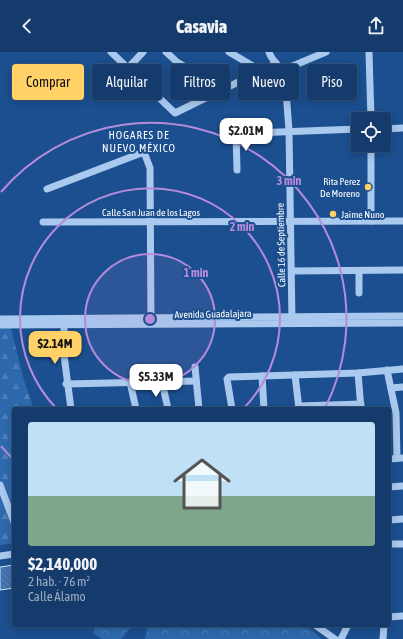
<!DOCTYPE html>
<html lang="es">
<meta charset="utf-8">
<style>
:root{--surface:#143b6b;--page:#214673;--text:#f1f3f6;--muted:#9dadc1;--line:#33557e;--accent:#ffd166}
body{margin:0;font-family:"Asap Condensed",sans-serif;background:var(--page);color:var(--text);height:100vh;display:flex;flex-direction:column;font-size:15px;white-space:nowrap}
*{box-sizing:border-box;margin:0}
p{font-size:13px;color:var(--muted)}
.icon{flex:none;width:22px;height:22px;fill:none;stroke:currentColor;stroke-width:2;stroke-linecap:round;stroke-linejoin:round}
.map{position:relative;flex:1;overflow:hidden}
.details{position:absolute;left:12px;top:355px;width:379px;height:220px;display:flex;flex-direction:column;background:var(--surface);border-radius:4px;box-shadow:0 2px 10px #0003,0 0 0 1px var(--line)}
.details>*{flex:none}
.banner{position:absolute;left:12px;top:12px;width:379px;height:36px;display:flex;gap:8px}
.fabs{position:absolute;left:351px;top:60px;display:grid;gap:8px}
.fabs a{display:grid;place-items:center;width:40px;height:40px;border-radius:4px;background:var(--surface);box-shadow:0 2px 10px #0003,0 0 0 1px var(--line);font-size:20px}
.price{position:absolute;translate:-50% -34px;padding:0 9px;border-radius:8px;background:#fff;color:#222;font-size:13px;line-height:26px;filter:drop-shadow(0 1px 2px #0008)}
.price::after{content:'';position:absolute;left:50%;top:24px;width:12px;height:9px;margin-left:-6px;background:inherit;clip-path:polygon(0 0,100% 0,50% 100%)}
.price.active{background:var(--accent);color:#111}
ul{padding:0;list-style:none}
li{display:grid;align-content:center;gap:8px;height:212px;padding:0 16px}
li span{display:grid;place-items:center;height:124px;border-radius:4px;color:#555}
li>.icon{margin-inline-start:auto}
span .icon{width:72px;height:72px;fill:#fffc;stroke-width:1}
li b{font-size:17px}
.chip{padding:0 14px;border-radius:4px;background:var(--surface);box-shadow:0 2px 10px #0003,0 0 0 1px var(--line);font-size:14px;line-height:36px}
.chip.active{background:var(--accent);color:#111}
header{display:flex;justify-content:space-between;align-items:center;height:52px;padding:0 16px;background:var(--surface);font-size:18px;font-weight:800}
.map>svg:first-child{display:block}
.forest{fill:url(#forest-firs)}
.park{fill:url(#park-crowns)}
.building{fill:url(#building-back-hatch);stroke:#cfe3fa}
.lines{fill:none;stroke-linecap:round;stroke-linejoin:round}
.minor{stroke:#a9c9ee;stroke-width:7}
.ring{fill:none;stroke:#b68bdc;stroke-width:2}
.poi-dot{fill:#ffd166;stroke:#1b4f8f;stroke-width:1.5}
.labels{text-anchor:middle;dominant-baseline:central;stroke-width:4;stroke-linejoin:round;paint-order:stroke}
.poi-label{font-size:10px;fill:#fff;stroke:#1b4f8f;text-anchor:end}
.street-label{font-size:10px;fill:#fff;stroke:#1b4f8f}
.neighbourhood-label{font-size:11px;letter-spacing:1px;fill:#fff;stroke:#1b4f8f}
.centre{fill:#b68bdc;stroke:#1b4f8f;stroke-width:2}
.ring-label{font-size:12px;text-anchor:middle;font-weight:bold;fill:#b68bdc;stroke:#1b4f8f;stroke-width:4;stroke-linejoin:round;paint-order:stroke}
</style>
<header><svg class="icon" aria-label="back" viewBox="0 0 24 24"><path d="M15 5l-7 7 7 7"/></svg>Casavia<svg class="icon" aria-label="share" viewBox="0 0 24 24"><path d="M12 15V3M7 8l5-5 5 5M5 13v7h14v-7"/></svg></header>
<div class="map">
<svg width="403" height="587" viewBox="0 0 403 587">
<defs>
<pattern id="forest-firs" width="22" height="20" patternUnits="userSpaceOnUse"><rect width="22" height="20" fill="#2e69ad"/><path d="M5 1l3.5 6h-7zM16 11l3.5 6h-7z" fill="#4d80b9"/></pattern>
<pattern id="park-crowns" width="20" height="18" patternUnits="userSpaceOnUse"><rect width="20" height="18" fill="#2e69ad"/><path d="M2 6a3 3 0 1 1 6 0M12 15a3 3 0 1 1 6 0" fill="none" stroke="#4d80b9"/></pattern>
<pattern id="building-back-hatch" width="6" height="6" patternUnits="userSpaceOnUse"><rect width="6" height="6" fill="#4478b7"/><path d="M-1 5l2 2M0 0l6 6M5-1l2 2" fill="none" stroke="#486282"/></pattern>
</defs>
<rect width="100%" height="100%" fill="#1b4f8f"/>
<path class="forest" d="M 0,273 L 10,273 L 25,332 L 34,357 L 14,357 L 14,491 L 0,493 Z"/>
<g class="park">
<path d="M 94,573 L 133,573 L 121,587 L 102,587 L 94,582 Z"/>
<path d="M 148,573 L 305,573 L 322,587 L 145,587 Z"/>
</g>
<path class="building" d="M 14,513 L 14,536 L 0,538 L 0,515 Z"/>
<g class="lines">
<g class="minor">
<path d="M 111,0 L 175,61 L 275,12"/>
<path d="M 166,0 L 177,10 L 223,37"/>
<path d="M 229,0 L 260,18"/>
<path d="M 269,0 C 272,11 284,15 285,26 L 289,78 L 292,269"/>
<path d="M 369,0 L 371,67"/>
<path d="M 128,16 L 143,0"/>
<path d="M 283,18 L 326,0"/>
<path d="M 384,77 L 403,76"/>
<path d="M 236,81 L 237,118"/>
<path d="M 225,82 L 358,77"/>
<path d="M 47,137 L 144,100 L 150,116 L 151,271"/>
<path d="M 371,169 L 371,93"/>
<path d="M 43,170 L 403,169"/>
<path d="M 292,219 L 403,218"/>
<path d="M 359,241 L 359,219"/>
<path d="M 0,267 L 403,264"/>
<path d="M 64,271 L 64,303 L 71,357"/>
<path d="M 0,273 L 403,271"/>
<path d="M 195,315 L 199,357"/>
<path d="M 387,318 L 396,361 L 397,406"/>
<path d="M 358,321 L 361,357"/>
<path d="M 295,323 L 299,357"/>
<path d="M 262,324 L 264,357"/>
<path d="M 130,330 L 136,357"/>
<path d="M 162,330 L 168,357"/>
<path d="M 66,332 L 196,329"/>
<path d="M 391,336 L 403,335"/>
<path d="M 299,354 L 361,352"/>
<path d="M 232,357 L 227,327 L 229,325 L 358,321 L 403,317"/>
<path d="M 389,407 L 403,406"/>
<path d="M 0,433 L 14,470"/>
<path d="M 389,435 L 403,434"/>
<path d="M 389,468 L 403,467"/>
<path d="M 389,492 L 403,492"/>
<path d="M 0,504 L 14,502"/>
<path d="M 389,565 L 403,564"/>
<path d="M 315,573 L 335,587"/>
<path d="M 341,587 L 348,573"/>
<path d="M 383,587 L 384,573"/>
</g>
</g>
<circle cx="150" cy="267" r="65" fill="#b68bdc" fill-opacity=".12"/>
<g class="ring">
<circle cx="150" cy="267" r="65"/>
<path d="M56 356A130 130 0 1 1 244 356"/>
<path d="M14 408A196 196 0 0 1 1 394M1 140A196 196 0 0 1 325 356"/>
</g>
<g class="poi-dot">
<circle cx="368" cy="135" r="4"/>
<circle cx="333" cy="162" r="4"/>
</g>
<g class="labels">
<g class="poi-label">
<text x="360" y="129">Rita Perez<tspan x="360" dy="12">De Moreno</tspan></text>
<text x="341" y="162" text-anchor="start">Jaime Nuno</text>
</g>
<g class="street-label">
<text x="151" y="160">Calle San Juan de los Lagos</text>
<text transform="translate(281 193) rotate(-91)">Calle 16 de Septiembre</text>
<text transform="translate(213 262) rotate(-1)">Avenida Guadalajara</text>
</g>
<g class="neighbourhood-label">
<text x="139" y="83">HOGARES DE<tspan x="139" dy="13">NUEVO MÉXICO</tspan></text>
</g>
</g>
<circle cx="150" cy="267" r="6" class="centre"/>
<g class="ring-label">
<text x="289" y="133">3 min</text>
<text x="242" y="179">2 min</text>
<text x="196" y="225">1 min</text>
</g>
</svg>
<div class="fabs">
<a><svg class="icon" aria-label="locate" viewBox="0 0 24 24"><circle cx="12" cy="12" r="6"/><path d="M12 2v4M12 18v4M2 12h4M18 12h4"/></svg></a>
</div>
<b class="price" style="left:246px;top:100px">$2.01M</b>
<b class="price active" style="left:55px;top:313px">$2.14M</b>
<b class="price" style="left:156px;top:346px">$5.33M</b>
<div class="banner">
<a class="chip active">Comprar</a>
<a class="chip">Alquilar</a>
<a class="chip">Filtros</a>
<a class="chip">Nuevo</a>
<a class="chip">Piso</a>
</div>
<section class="details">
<ul>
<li><span style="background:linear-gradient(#bfe0f5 60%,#7fa58c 0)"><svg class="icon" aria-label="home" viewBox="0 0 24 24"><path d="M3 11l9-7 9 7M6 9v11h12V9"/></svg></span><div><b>$2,140,000</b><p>2 hab. · 76 m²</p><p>Calle Álamo</p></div></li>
</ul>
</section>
</div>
